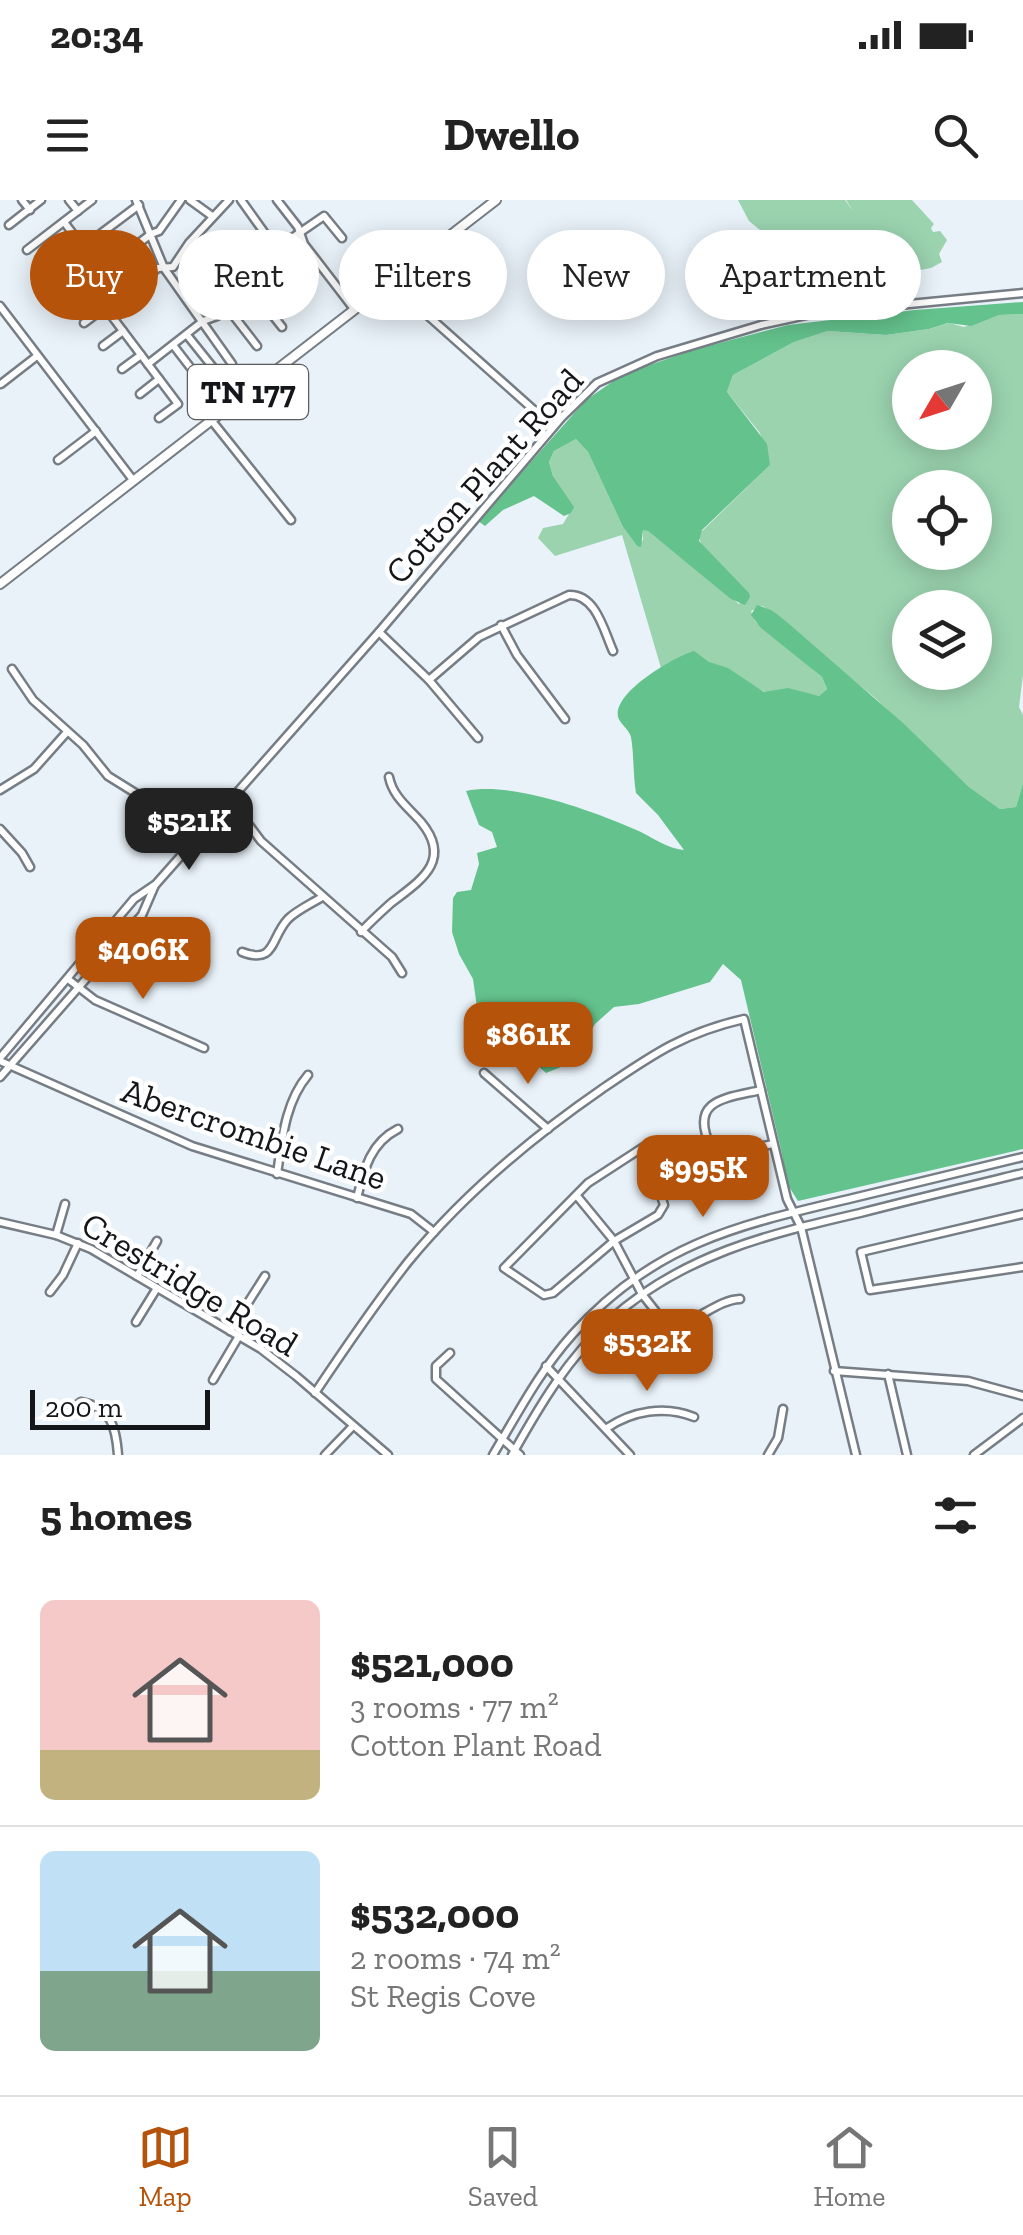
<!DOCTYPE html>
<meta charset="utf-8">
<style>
:root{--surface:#fff;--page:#f2f2f2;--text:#222;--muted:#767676;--line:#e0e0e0;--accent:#b45309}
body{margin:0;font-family:"Zilla Slab",serif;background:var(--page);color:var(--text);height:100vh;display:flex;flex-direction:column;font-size:38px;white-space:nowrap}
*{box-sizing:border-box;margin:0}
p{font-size:32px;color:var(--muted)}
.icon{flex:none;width:55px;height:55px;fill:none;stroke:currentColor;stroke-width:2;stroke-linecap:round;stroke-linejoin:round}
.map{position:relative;height:1255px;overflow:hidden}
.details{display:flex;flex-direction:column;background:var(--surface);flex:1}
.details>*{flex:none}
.guide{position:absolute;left:30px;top:30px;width:965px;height:90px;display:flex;gap:20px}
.needle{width:65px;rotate:231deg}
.tools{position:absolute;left:892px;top:150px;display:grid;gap:20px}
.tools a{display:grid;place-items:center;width:100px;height:100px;border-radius:50%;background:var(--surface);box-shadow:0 5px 25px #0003;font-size:50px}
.scale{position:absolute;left:30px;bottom:25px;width:180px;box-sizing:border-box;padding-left:10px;border:5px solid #141619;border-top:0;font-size:28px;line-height:35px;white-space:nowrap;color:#141619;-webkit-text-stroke:8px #fff;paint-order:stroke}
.price{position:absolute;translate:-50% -85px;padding:0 22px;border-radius:20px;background:var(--accent);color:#fff;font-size:32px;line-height:65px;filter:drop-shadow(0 2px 5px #0008)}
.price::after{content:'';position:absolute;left:50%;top:60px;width:30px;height:22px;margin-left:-15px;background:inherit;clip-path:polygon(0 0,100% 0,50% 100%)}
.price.current{background:#222;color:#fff}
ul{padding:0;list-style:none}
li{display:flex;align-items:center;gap:30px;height:250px;padding:0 40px}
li+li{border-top:2px solid var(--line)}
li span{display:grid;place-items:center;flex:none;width:280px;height:200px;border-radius:15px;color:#555}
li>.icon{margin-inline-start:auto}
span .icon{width:120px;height:120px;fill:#fffc;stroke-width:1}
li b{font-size:42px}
h2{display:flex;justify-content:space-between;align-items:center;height:120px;padding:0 40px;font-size:42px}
.chip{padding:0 35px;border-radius:45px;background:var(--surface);box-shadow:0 5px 25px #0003;font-size:35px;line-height:90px}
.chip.current{background:var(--accent);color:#fff}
.status{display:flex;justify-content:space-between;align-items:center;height:70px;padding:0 50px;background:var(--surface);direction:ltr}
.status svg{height:28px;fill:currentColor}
header{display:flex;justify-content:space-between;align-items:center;height:130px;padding:0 40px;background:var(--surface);font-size:45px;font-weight:800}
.tab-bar{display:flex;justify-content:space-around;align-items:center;height:140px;border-top:2px solid var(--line);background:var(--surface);font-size:28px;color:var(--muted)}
.tab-bar a{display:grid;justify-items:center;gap:5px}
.tab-bar .current{color:var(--accent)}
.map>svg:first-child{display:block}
.green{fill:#9bd3af;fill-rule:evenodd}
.forest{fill:#64c28c}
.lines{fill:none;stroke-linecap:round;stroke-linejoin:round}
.minor-casing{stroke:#767d84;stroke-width:11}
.major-casing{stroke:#767d84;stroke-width:12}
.minor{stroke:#fff;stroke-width:6}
.major{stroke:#fff;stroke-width:8}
.labels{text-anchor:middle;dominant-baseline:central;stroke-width:9;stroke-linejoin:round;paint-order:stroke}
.shield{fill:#fff;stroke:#5a5c5e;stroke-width:2.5}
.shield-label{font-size:32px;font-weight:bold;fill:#141619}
.street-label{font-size:35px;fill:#141619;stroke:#fff}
</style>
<div class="status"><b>20:34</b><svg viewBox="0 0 49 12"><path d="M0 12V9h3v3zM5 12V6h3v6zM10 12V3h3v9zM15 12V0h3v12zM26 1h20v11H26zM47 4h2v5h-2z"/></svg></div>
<header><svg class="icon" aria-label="menu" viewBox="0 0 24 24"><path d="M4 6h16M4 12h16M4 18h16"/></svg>Dwello<svg class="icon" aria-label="search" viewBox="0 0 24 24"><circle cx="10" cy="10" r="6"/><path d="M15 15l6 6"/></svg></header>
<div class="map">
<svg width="1023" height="1255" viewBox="0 0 1023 1255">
<rect width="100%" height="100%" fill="#e9f2f9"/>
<g class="green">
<path d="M 738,0 L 845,0 L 854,12 L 846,0 L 912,0 L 934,24 L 931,28 L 933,32 L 940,31 L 947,40 L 939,54 L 942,62 L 931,68 L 904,73 L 887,68 L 857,49 L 833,46 L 818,40 L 766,35 L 749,21 Z"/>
<path d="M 1023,114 L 1023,475 L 1019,507 L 1023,515 L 1023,583 L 1016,607 L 1000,609 L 969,587 L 874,497 L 805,441 L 781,417 L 762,406 L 751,411 L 755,421 L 822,477 L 827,489 L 819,496 C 798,495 793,486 769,494 C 739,480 729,462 693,462 C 679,461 672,461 661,468 L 622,335 L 555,356 L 538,338 L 543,328 L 563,324 L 573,307 L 553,276 L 549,262 L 554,251 L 576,239 L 588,252 L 623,327 L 637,346 L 643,340 L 643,329 L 648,331 L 739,404 L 748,393 L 702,346 L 698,335 L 770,265 L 760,233 L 727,192 L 733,175 L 794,142 L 828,131 L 886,135 L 929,129 L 949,123 L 964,127 L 999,115 ZM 910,168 L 975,168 L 975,232 L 910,232 ZM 910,288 L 975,288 L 975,352 L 910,352 ZM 910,408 L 975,408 L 975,472 L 910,472 Z"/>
</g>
<g class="forest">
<path d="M 1023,102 L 1023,114 L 999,115 L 971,126 L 948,123 L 929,129 L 886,135 L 828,131 L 794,142 L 733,175 L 727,192 L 767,244 L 770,265 L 702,330 L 699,341 L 749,393 L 750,397 L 745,405 L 731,399 L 648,331 L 643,330 L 641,347 L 637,346 L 623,327 L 588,252 L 576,239 L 554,251 L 549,262 L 553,276 L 574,307 L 571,313 L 564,316 L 534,296 L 503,310 L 485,326 L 478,321 L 586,200 L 615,180 L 635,170 L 693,150 L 788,125 L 915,110 Z"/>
<path d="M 757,405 L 771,410 L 781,417 L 903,523 L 969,587 L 1000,609 L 1016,607 L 1023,583 L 1023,949 L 798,1001 L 786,982 L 782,954 L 741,780 L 723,764 L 710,782 L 639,804 L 614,807 L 595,824 L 583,844 L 563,848 L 561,867 L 546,873 L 528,857 L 512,832 L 480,829 L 473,779 L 459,754 L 452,732 L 453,698 L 457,692 L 471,690 L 479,664 L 477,653 L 497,647 L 492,632 L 479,625 L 466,591 C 511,581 593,611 634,629 C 651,636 667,649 684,650 L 658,615 L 636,593 C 633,575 634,554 631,537 C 629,529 620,524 618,517 C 613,492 674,457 694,451 L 709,462 L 728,468 L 764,492 L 788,488 L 819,496 L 827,489 L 822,477 L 761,428 L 751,415 Z"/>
</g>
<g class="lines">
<defs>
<g id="minor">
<path d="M 22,0 L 30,10"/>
<path d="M 69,0 L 78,11"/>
<path d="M 136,0 L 164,68 L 232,164"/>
<path d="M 190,0 L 212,16"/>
<path d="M 241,0 L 276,49"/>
<path d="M 277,0 L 298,27 L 304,44 L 354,109"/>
<path d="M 64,22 L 83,47"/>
<path d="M 9,25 L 41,0"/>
<path d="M 27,50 L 92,0"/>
<path d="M 273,53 L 290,76"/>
<path d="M 68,58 L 178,204 L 159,218"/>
<path d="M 47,74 L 139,5"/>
<path d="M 250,78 L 259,98 L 282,127"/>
<path d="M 389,81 L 553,227"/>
<path d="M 65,99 L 151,34 L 159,31 L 181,0"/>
<path d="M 188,101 L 228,53 L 237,54 L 257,70"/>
<path d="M 0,106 L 133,280"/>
<path d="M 226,106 L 257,146"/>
<path d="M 84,123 L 158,68 L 173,67 L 189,43 L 229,0"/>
<path d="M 187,135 L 239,200"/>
<path d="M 173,145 L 207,189"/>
<path d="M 103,146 L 123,131"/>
<path d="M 148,164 L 203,121 L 217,116 L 276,49 L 324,16 L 342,38"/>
<path d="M 122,169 L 141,155"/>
<path d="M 1,184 L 37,156"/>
<path d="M 140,194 L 159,179"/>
<path d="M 212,221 L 291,320"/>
<path d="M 58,260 L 96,231"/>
<path d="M 501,425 L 517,455 L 565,519"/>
<path d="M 379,432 L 429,480 L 478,538"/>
<path d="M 12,469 L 33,500 L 83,545 L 108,576 L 153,604 L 194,639"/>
<path d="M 429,480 L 479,437 L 569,395 C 596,394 604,431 613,451"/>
<path d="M 0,590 L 34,569 L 67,532"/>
<path d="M 230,600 L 261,641 L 392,757 L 402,773"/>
<path d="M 0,629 L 22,653 L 30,667"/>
<path d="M 361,732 C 370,722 380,713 390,704 C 418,682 454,662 421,622 C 408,607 393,597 389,577"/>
<path d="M 242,752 C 276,765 270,738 288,719 C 297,710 311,704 322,697"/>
<path d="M 68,779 L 95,800 L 204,848"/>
<path d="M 0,858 L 134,699 L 156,684 L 379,432 L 562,217 L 597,183 L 657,156 L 761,125 L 816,113 L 1023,93"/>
<path d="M 0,861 L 192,946 L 411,1014 L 434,1032"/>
<path d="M 484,873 L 548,929"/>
<path d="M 0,877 L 142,715 L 155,685"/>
<path d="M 761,890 C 727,898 689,899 710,945 L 724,954 L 773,944"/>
<path d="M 645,946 L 664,1005 L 658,1015 L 614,1041 L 553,1093 L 544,1095 L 504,1068 L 588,983 Z"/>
<path d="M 277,974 C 282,940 285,902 308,875"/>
<path d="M 577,996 L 614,1041 L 642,1094 L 664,1122 C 689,1132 713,1100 740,1099"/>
<path d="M 357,998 C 364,970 370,943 398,929"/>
<path d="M 1023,1014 L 861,1052 L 870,1090 L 1023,1067"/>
<path d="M 0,1022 L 56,1035 L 91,1049 L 261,1149 L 296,1176 L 388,1255"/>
<path d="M 56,1035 L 65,1004"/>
<path d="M 137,1076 L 157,1041"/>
<path d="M 50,1092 L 63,1075 L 78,1043"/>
<path d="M 136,1122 L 157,1088"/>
<path d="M 230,1131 L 265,1076"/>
<path d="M 450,1153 L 436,1166 L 436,1179 L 520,1255"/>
<path d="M 546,1166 L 630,1255"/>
<path d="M 834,1171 L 968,1181 L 1023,1196"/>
<path d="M 888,1174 L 907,1255"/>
<path d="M 213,1180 L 239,1136"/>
<path d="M 315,1193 C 345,1148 375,1104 408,1062 C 463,995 531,938 602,889 C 652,855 683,833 744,819 L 787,999 L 801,1027 L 856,1255"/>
<path d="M 70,1210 L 81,1202 C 111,1207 116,1227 118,1255"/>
<path d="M 607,1228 C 632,1211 665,1205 694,1217"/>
<path d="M 325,1255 L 353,1226"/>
<path d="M 493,1255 C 518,1213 539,1172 572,1135 C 654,1043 739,1025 853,998 C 910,984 966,971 1023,957"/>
<path d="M 512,1255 C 540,1205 567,1159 610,1120 C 681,1055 769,1034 860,1013 C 914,999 969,986 1023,973"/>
<path d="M 768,1255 L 778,1238 L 783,1209"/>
<path d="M 974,1255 L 1023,1218"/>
</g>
<path id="major" d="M 0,384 L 496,0"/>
</defs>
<use href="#minor" class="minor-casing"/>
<use href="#major" class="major-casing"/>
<use href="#minor" class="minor"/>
<use href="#major" class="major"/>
</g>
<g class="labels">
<rect class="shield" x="188" y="165" width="120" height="54" rx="8"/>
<g class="shield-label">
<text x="248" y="192">TN 177</text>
</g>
<g class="street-label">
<text transform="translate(484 276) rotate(-48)">Cotton Plant Road</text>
<text transform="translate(254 934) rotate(19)">Abercrombie Lane</text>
<text transform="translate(190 1084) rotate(31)">Crestridge Road</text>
</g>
</g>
</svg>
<div class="tools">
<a><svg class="needle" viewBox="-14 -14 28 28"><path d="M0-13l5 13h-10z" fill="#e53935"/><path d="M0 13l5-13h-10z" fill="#767676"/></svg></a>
<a><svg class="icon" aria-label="locate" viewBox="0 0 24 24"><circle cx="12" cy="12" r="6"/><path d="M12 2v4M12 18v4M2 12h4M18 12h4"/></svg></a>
<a><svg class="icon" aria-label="layers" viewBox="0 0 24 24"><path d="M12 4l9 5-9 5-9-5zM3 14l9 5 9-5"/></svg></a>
</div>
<div class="scale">200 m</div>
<b class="price current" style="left:189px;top:673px">$521K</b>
<b class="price" style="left:143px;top:802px">$406K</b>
<b class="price" style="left:528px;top:887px">$861K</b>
<b class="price" style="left:703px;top:1020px">$995K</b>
<b class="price" style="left:647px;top:1194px">$532K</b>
<div class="guide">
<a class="chip current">Buy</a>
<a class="chip">Rent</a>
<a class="chip">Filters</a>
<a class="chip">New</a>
<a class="chip">Apartment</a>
</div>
</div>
<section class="details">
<h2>5 homes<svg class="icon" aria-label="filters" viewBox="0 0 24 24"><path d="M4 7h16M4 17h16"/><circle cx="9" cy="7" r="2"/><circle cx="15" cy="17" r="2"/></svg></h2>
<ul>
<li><span style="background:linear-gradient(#f6c9c9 75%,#c2b280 0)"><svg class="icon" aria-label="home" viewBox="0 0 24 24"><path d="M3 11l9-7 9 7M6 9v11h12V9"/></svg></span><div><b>$521,000</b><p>3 rooms · 77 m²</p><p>Cotton Plant Road</p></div></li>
<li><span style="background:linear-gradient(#bfe0f5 60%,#7fa58c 0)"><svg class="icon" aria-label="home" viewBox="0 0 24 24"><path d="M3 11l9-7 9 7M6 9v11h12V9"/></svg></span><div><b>$532,000</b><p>2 rooms · 74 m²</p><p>St Regis Cove</p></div></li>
</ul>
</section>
<nav class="tab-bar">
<a class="current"><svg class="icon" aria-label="map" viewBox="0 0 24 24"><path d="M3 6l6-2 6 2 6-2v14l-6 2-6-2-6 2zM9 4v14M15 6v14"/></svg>Map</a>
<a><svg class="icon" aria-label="saved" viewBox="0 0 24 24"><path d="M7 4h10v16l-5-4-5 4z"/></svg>Saved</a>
<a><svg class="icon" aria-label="home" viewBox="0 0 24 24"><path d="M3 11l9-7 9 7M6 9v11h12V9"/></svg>Home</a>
</nav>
